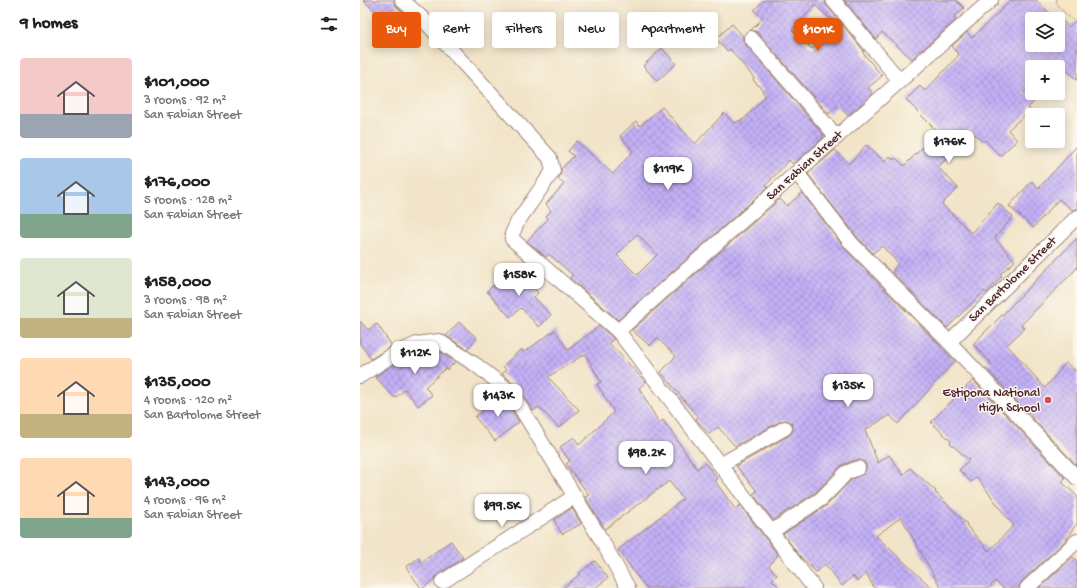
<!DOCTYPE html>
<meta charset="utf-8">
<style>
:root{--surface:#fff;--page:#f2f2f2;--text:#202124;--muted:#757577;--accent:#ea580c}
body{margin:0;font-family:"Gochi Hand",sans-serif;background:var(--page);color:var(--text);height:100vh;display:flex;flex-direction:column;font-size:15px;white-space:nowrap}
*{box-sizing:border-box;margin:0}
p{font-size:13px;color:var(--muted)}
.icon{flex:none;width:22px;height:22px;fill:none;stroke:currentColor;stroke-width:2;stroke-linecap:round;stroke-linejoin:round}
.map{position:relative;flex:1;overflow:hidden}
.side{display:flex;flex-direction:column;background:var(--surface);width:360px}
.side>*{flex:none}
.guide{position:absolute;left:12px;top:12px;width:380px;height:36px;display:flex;gap:8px}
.buttons{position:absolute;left:665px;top:12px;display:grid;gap:8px}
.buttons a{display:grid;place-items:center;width:40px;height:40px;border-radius:4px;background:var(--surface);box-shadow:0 2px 10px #0003;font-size:20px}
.price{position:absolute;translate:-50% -34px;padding:0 9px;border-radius:8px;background:#fff;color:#222;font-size:13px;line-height:26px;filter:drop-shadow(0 1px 2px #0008)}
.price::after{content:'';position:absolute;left:50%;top:24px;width:12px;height:9px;margin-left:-6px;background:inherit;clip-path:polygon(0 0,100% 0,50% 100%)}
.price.on{background:var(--accent);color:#fff}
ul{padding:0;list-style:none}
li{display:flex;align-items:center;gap:12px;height:100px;padding:0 20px}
li span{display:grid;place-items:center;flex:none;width:112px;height:80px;border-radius:4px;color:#555}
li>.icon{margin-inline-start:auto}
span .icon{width:48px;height:48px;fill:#fffc;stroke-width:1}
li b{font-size:17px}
h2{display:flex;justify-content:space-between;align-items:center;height:48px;padding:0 20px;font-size:17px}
.tag{padding:0 14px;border-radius:4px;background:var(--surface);box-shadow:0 2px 10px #0003;font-size:14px;line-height:36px}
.tag.on{background:var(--accent);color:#fff}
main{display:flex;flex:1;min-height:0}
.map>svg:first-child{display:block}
.building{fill:url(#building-cross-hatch);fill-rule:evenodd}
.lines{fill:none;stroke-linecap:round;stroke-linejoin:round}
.street-casing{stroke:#9e827a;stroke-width:16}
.secondary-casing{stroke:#9e827a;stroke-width:20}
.street{stroke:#fff;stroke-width:14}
.secondary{stroke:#f9e7c3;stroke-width:19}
.poi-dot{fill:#d1495b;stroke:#fbf7ec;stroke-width:1.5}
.labels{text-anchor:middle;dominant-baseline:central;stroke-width:3;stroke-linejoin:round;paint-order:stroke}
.street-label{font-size:13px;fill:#4a1f2b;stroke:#fbf7ec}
.poi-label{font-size:13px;fill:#4a1f2b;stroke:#fbf7ec;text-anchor:end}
</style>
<main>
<section class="side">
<h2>9 homes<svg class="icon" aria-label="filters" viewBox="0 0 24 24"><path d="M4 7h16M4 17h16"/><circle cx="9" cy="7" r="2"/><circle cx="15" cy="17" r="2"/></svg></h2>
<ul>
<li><span style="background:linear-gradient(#f6c9c9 70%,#9aa5b1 0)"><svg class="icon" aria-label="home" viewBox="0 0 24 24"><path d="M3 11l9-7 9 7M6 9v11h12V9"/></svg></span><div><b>$101,000</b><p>3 rooms · 92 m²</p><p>San Fabian Street</p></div></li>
<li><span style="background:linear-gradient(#a9c7e8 70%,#7fa58c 0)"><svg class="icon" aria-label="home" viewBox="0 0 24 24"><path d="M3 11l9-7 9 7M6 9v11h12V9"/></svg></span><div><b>$176,000</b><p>5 rooms · 128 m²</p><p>San Fabian Street</p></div></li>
<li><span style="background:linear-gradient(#dfe7d0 75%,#c2b280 0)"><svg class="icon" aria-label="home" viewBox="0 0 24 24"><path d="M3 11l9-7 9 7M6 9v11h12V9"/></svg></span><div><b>$158,000</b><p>3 rooms · 98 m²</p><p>San Fabian Street</p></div></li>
<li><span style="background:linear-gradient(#ffd9b3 70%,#c2b280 0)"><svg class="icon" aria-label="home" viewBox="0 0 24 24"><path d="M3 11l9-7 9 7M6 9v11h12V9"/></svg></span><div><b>$135,000</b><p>4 rooms · 120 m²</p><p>San Bartolome Street</p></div></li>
<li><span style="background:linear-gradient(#ffd9b3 75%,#7fa58c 0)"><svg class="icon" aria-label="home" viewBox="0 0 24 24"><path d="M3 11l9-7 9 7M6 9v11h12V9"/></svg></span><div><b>$143,000</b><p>4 rooms · 96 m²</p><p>San Fabian Street</p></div></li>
</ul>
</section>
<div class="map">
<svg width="717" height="588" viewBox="0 0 717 588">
<defs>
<pattern id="building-cross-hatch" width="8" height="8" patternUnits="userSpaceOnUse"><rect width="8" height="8" fill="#c3b0f7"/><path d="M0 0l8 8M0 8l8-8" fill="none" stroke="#a08fc8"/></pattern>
</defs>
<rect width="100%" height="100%" fill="#fbf7ec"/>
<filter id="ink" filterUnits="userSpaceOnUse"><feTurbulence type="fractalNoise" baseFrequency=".025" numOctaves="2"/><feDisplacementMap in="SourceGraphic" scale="8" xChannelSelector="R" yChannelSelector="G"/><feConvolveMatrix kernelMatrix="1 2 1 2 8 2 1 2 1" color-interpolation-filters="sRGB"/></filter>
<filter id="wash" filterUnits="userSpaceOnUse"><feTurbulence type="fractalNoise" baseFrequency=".012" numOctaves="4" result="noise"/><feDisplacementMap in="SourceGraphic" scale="16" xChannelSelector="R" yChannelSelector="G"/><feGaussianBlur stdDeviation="0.9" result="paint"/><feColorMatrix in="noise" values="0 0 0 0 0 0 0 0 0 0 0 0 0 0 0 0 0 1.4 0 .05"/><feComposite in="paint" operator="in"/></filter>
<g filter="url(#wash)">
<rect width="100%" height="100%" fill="#f2e4c8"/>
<g id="blocks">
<g class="building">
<path d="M 3,0 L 34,0 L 34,3 L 36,6 L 54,23 L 43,33 L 34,23 L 26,30 L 17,20 L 21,17 Z"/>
<path d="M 404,0 L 465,0 L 466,5 L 504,51 L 503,53 L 522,76 L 508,88 L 513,93 L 488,116 L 481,108 L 480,109 L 477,106 L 469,114 L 397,32 L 391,30 L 403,18 L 394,10 ZM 455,5 L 476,24 L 452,49 L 432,30 Z"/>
<path d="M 484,0 L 596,0 L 604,8 L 594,17 L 596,20 L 562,50 L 562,49 L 552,59 L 522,32 L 516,39 Z"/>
<path d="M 651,0 L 676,0 L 696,19 L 672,19 L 672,45 L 698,45 L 698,17 L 709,27 L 714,22 L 717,22 L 717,80 L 694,59 L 687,67 L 672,67 L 672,83 L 663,93 L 682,93 L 668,108 L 670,110 L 648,130 L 657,140 L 640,156 L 625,140 L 623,142 L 609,129 L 589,147 L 593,152 L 578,167 L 598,188 L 582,204 L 611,233 L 638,203 L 653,217 L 635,238 L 655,261 L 640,274 L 642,276 L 626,293 L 624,291 L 587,328 L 532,272 L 538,263 L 522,246 L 513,253 L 498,238 L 448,174 L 475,150 L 489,164 L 506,145 L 525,162 L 530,156 L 534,160 L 536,158 L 544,166 L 578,132 L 546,100 L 560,86 L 565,91 L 599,55 L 592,46 L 607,32 L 612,38 Z"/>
<path d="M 372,24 L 383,36 L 383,40 L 385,44 L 464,135 L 462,136 L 463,138 L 433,164 L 429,160 L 406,185 L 408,187 L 258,320 L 210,278 L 213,275 L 189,254 L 186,257 L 167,241 L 188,219 L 186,216 L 191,211 L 186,204 L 204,184 L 198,179 L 201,173 L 201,169 L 214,156 L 208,151 L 217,141 L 253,174 L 273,151 L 260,136 L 276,121 L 280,126 L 302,107 L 335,144 L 364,113 L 374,123 L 384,119 L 406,96 L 402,91 L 403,90 L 393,80 L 394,78 L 370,49 L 367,51 L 356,39 ZM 277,234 L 297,255 L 277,275 L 257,255 Z"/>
<path d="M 302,48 L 316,64 L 297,81 L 283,66 Z"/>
<path d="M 717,146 L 717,209 L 712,210 L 699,199 L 673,228 L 649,206 L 672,181 L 679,188 Z"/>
<path d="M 442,193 L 486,250 L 595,361 L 538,424 L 530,415 L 505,430 L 518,463 L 529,455 L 543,475 L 550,468 L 576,491 L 575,492 L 607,524 L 606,525 L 629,551 L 654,525 L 648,519 L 617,477 L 611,482 L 599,470 L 609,460 L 590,443 L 591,441 L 571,422 L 613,380 L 705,478 L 702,482 L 717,496 L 717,524 L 711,531 L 712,532 L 702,544 L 661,582 L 659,585 L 659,588 L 643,588 L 635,581 L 629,588 L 581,588 L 541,517 L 516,536 L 572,588 L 514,588 L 507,574 L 497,581 L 493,576 L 482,586 L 465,564 L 456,572 L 439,555 L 423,534 L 466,506 L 491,480 L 504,473 L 506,469 L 506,464 L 503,461 L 499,460 L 495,460 L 482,465 L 456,492 L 413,520 L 393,494 L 397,491 L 376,466 L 430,435 L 432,432 L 433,428 L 432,423 L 429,421 L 425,420 L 421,421 L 375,446 L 358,427 L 349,434 L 336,419 L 338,417 L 301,372 L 316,356 L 297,338 L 290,346 L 272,330 L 420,199 L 427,206 Z"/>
<path d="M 717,238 L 717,268 L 661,325 L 665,328 L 647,345 L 685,388 L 706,363 L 717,372 L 717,466 L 626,368 L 631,363 L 613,344 L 650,307 Z"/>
<path d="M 155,267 L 178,293 L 174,297 L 191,315 L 179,327 L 161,308 L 150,317 L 127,291 Z"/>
<path d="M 0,321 L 8,330 L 17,324 L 32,346 L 11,359 L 0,344 Z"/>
<path d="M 99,322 L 117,338 L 107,349 L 86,336 Z"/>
<path d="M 239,326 L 254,339 L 249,343 L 286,382 L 279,388 L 299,423 L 303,420 L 337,469 L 345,463 L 358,479 L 355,481 L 375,509 L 380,505 L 418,555 L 409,566 L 417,575 L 412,580 L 420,588 L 286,588 L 258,550 L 323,499 L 309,481 L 245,529 L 225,497 L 229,495 L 206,464 L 210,461 L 200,447 L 214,437 L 219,445 L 254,412 L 237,384 L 241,382 L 225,354 L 188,377 L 219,410 L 199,428 L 179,407 L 173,411 L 158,387 L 142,374 L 146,370 L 143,366 L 161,349 L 164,352 L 195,330 L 208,350 Z"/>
<path d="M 73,350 L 77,350 L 95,362 L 87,370 L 86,368 L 65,387 L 72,395 L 58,406 L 45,389 L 35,398 L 15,377 L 38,362 L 42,360 L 45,365 L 59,352 L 67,351 L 70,354 Z"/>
<path d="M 142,396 L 145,398 L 159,422 L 135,441 L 115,417 Z"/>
<path d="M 212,508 L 221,524 L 202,534 L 194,520 Z"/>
<path d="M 91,541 L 103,558 L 77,575 L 74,580 L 63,588 L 61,588 L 46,567 L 59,558 L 61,562 Z"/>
<path d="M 713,557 L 717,561 L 717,588 L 679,588 Z"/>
<path d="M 235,561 L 248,578 L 235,588 L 203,588 L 220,574 L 219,573 Z"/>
</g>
</g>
</g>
<g filter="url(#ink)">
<use href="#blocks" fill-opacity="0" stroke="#9e827a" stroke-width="1"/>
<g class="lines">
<defs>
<g id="street">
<path d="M 42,0 L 62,18 L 190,158 L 193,171 L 158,221 L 152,234 L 152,239 L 258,331 L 454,588"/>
<path d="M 473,0 L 540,81"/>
<path d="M 391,38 L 477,137"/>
<path d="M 437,173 L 492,244 L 589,342 L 717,478"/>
<path d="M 258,331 L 631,0"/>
<path d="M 589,342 L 717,217"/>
<path d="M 0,376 L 34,354 L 57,344 L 79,341 L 116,365 L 151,392 L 242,541 L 268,588"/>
<path d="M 360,465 L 425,428"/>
<path d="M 411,532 L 461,499 L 474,486 L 486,473 L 498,468"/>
<path d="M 82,582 L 215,496"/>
<path d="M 667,588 L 717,541"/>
</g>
<path id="secondary" d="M 706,0 L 717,11"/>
</defs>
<use href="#street" class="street-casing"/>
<use href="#secondary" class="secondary-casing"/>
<use href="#street" class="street"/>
<use href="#secondary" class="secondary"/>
</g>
</g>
<circle class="poi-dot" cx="688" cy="400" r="4"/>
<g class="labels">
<g class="street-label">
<text transform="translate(445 166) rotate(-42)">San Fabian Street</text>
<text transform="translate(653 280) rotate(-44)">San Bartolome Street</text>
</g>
<g class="poi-label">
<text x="680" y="393">Estipona National<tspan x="680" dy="15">High School</tspan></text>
</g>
</g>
</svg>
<div class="buttons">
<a><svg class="icon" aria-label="layers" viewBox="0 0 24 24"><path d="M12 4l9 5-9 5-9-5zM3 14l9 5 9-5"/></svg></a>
<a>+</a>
<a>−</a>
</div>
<b class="price on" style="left:458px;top:52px">$101K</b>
<b class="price" style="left:589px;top:164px">$176K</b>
<b class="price" style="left:308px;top:191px">$119K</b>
<b class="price" style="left:159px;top:297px">$158K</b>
<b class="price" style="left:55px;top:375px">$112K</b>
<b class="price" style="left:488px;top:408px">$135K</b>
<b class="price" style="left:138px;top:418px">$143K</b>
<b class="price" style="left:286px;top:475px">$98.2K</b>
<b class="price" style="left:142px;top:528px">$99.5K</b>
<div class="guide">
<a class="tag on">Buy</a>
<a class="tag">Rent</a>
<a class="tag">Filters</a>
<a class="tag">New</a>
<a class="tag">Apartment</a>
</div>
</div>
</main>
